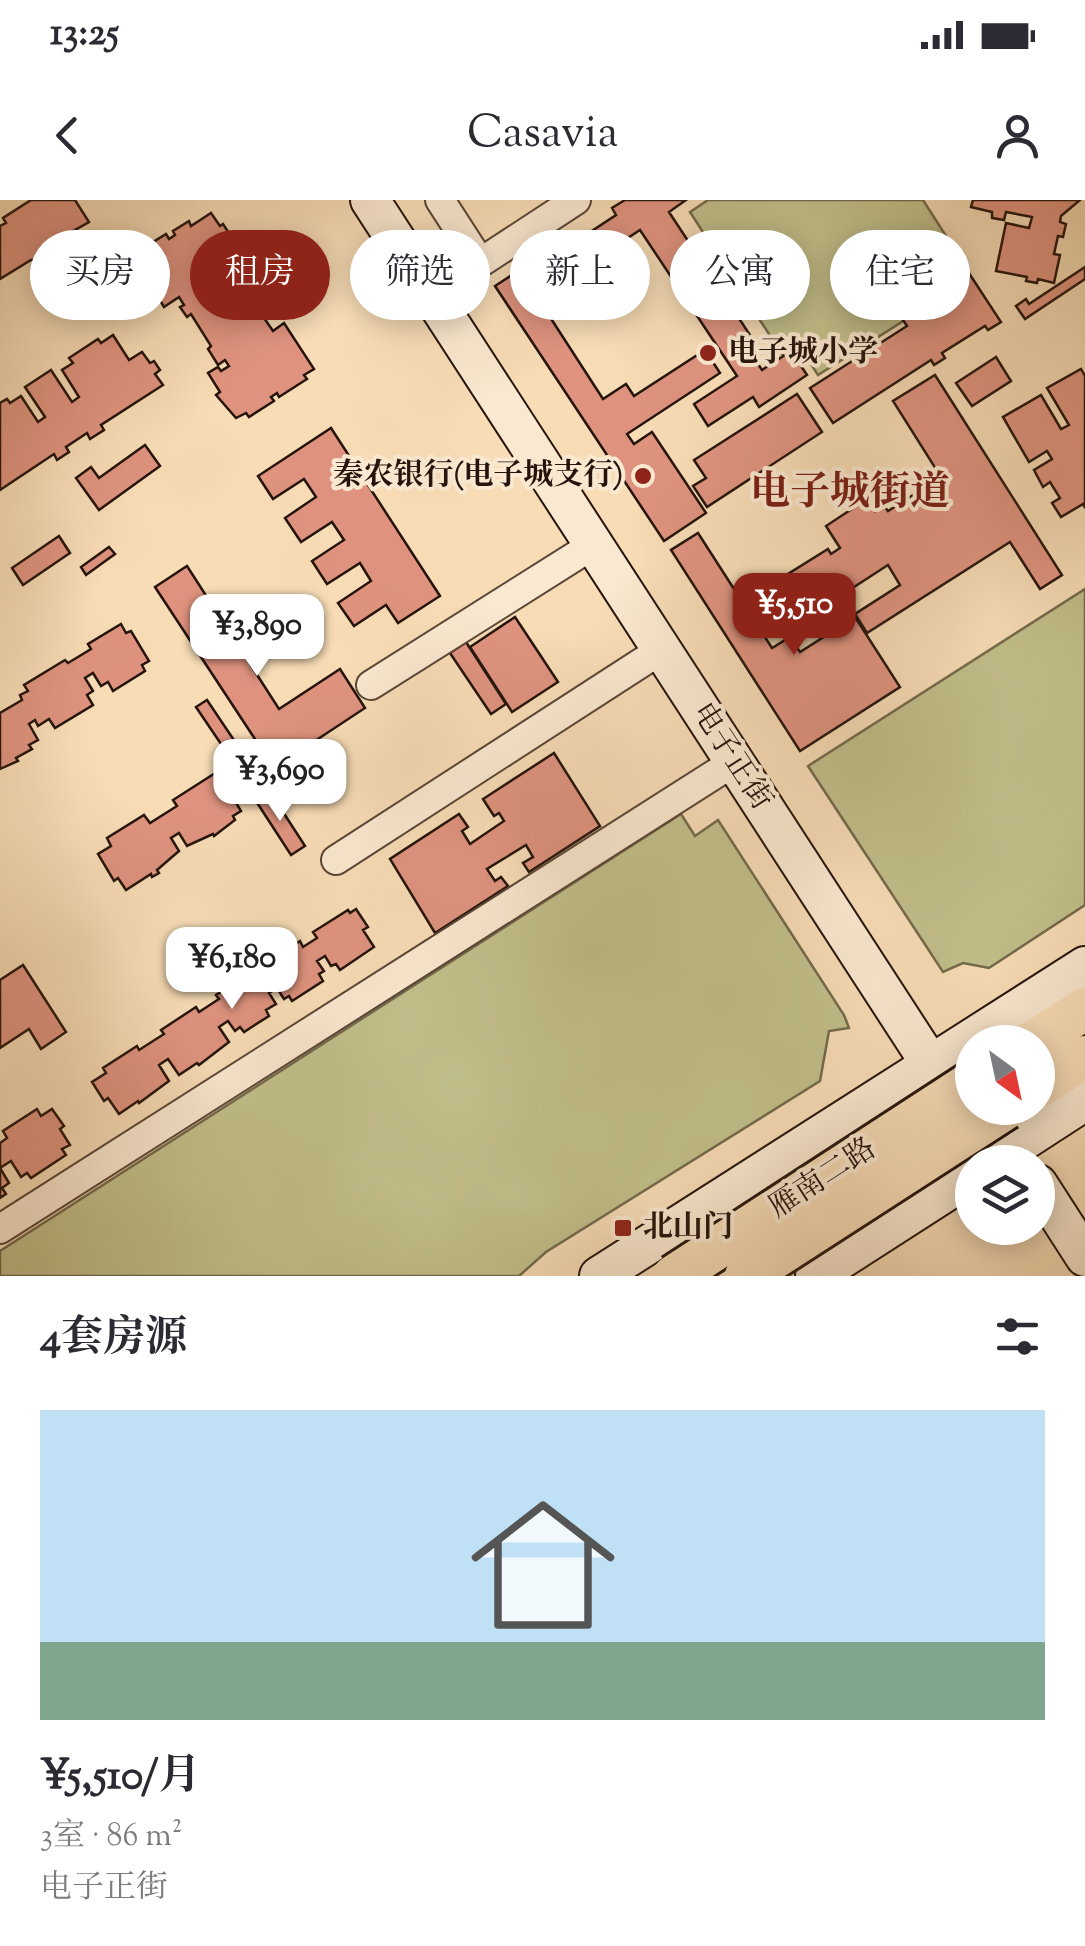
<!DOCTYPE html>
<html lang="zh">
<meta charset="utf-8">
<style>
:root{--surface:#fff;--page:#f2f2f3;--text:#2b2b33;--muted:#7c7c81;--line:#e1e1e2;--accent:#8f2418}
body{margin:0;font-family:"Sorts Mill Goudy","Noto Serif SC",serif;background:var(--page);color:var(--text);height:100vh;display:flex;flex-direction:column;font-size:38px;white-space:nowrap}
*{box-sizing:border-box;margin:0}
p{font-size:32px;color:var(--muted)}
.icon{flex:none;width:55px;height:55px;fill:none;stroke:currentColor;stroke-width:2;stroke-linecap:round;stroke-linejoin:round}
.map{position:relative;height:1076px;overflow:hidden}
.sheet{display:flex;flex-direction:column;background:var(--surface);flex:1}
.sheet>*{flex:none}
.guide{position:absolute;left:30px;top:30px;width:1025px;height:90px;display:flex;gap:20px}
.needle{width:65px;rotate:147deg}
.fabs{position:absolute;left:955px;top:825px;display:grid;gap:20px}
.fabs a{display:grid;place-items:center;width:100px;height:100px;border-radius:50%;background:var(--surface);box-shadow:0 5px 25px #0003;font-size:50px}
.price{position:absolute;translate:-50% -85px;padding:0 22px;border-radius:20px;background:#fff;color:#222;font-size:32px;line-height:65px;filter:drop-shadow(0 2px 5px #0008)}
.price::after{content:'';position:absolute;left:50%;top:60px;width:30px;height:22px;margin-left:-15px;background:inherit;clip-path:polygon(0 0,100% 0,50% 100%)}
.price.on{background:var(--accent);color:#fff}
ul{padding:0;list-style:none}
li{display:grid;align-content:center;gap:20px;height:530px;padding:0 40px}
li+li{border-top:2px solid var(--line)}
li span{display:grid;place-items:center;height:310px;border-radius:0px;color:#555}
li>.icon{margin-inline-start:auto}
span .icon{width:180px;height:180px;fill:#fffc;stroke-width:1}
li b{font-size:42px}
h2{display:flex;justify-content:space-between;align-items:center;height:120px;padding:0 40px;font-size:42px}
.pill{padding:0 35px;border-radius:45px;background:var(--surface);box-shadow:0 5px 25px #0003;font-size:35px;line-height:90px}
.pill.on{background:var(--accent);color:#fff}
.status{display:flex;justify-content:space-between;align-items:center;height:70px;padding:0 50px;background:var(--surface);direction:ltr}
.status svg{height:28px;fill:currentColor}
header{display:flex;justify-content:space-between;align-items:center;height:130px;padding:0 40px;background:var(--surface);font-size:45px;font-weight:600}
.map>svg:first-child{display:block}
.green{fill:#c1bf8b;stroke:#736a4c;stroke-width:2.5}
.building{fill:#df937f;stroke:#25140c;stroke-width:2.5}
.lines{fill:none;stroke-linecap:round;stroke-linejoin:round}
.minor-casing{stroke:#5a4636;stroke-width:32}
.secondary-casing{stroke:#25140c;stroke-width:42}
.primary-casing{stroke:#25140c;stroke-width:48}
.minor{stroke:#fae8d0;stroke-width:28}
.secondary{stroke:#fae8d0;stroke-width:38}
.primary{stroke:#f7dcb6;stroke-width:42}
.primary-bridge-casing{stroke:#25140c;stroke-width:48;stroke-linecap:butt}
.primary-bridge{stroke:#f7dcb6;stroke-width:42}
.poi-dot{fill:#8f2418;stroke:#fae8d0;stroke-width:4}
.labels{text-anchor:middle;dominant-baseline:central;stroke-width:8;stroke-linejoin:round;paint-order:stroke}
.poi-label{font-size:30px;font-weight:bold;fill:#25140c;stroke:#fae8d0;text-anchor:start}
.street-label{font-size:30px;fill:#25140c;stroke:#fae8d0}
.district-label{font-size:40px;font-weight:bold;fill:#7a1f14;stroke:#fae8d0}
</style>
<div class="status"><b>13:25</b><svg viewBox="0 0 49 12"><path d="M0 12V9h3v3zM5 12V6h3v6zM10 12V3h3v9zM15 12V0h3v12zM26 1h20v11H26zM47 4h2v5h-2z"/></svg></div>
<header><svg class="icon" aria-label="back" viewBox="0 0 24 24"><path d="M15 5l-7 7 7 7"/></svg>Casavia<svg class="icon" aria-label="person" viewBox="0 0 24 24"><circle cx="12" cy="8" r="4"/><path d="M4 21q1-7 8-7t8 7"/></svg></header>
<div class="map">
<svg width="1085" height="1076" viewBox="0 0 1085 1076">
<rect width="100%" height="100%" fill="#f7dcb6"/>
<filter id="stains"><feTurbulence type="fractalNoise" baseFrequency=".002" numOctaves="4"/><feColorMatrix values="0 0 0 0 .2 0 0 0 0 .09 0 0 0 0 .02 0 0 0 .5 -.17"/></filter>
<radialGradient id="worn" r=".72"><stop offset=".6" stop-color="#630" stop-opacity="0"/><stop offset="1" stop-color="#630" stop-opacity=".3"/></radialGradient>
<g class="green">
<path d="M 708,0 L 923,0 L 957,53 L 893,94 L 908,118 L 818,175 L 805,155 L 789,165 L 690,12 Z"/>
<path d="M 1085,389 L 1085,705 L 989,768 L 963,763 L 943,772 L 808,566 Z"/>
<path d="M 681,614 L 695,636 L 718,620 L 844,815 L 849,828 L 829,831 L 820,881 L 546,1052 L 519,1076 L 0,1076 L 0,1051 Z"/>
</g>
<g class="building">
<path d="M 31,0 L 75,0 L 89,22 L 68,34 L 70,37 L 59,45 L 56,40 L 43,49 L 46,54 L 37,60 L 31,60 L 0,79 L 0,26 L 6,23 L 3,18 Z"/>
<path d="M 625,0 L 686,0 L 669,12 L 750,135 L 742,140 L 762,170 L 791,151 L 807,175 L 759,207 L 753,197 L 708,226 L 694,204 L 737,176 L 640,30 L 561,82 L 571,98 L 548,114 L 603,199 L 626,184 L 634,196 L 705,150 L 720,173 L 627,234 L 634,244 L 652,232 L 706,313 L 664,341 L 495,86 L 521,69 L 525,75 L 616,15 L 612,8 Z"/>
<path d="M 973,0 L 1080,0 L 1061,16 L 1060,22 L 1066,24 L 1063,37 L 1058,36 L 1054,54 L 1060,55 L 1054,83 L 1038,79 L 1037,83 L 1026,81 L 1027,77 L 996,71 L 1006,23 L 1029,28 L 1032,17 L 1006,12 L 1004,20 L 992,18 L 992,12 L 971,7 Z"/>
<path d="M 211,13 L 220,26 L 223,24 L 238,47 L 235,49 L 241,58 L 230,65 L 240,81 L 236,83 L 245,98 L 250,95 L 259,110 L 255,112 L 258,118 L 262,115 L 273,131 L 284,123 L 314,169 L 304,175 L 307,179 L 279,197 L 277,193 L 271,197 L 274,201 L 249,217 L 246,213 L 236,218 L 216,195 L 220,192 L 208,173 L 218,167 L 221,171 L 229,166 L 225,160 L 218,165 L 208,149 L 211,146 L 191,114 L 187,117 L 180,107 L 184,105 L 179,97 L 164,107 L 155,92 L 151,94 L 135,61 L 153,49 L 150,44 L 166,34 L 169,39 L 175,35 L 173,31 L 189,21 L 191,26 Z"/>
<path d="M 947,61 L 951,68 L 961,61 L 1001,122 L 988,130 L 985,126 L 942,153 L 945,158 L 934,165 L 931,160 L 833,223 L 810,188 L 907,126 L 893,105 L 904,98 L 899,91 L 910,84 L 907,80 L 927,73 L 925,69 L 934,63 L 937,67 Z"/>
<path d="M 1085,67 L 1085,79 L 1025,119 L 1016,106 L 1026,99 L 1029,104 Z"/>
<path d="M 113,135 L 129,160 L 142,152 L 150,163 L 154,161 L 160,170 L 155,174 L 163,185 L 101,225 L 104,230 L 90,239 L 87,233 L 66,247 L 69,252 L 57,260 L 54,254 L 0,290 L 0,203 L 7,199 L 10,203 L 21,196 L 38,222 L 45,217 L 25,187 L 51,170 L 72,202 L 79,197 L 62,170 L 73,163 L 69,158 L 98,139 L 101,143 Z"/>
<path d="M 996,157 L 1011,181 L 972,206 L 956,183 Z"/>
<path d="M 1081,169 L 1085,176 L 1085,308 L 1083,304 L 1061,317 L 1052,303 L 1060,298 L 1050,282 L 1043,287 L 1034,270 L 1052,259 L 1047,251 L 1029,262 L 1003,217 L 1041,195 L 1061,229 L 1069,225 L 1047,188 Z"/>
<path d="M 935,175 L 1062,375 L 1040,389 L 1010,342 L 867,433 L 855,414 L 900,385 L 888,365 L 797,424 L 772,384 L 828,349 L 831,354 L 840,348 L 826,326 L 867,299 L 875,311 L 884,306 L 888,311 L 941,277 L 893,201 Z"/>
<path d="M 797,194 L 822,232 L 707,307 L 693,286 L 706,278 L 694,260 Z"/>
<path d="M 331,228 L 440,396 L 398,423 L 386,405 L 354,426 L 338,403 L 371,381 L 360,363 L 327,384 L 312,361 L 344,340 L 332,322 L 301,342 L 285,318 L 316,297 L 304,279 L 273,299 L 258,276 Z"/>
<path d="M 145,245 L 160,266 L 99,310 L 76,278 L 91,267 L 99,278 Z"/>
<path d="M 698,333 L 772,448 L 790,437 L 800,452 L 855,417 L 900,487 L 800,551 L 671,350 Z"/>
<path d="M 59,336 L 70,353 L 23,385 L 12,368 Z"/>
<path d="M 109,347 L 115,354 L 86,375 L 81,367 Z"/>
<path d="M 187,366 L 279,509 L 340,469 L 365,508 L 274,568 L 155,387 Z"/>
<path d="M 515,417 L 558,482 L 512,512 L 470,447 Z"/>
<path d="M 121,424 L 126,433 L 131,431 L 149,461 L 142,465 L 145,471 L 113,491 L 108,482 L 101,486 L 93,473 L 85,478 L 93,491 L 87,495 L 93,505 L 55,528 L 49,519 L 38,526 L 35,520 L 29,524 L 38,540 L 29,545 L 32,549 L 16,558 L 18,561 L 0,569 L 0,513 L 22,500 L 20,495 L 28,491 L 24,485 L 65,460 L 68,463 L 91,449 L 88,444 Z"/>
<path d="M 466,442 L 506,504 L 491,514 L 450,453 Z"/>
<path d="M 207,500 L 254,570 L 244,578 L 196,507 Z"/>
<path d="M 554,553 L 600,626 L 529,672 L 523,663 L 533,657 L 526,645 L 487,669 L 495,681 L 501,677 L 508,686 L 435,733 L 390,659 L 459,614 L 468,627 L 462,631 L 470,644 L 504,621 L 499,613 L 494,616 L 483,599 Z"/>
<path d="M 220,570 L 238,599 L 235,601 L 241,611 L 233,616 L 235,620 L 214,636 L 213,634 L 187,646 L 179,633 L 171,638 L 179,651 L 157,670 L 159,673 L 152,677 L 151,674 L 126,690 L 118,678 L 114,681 L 98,654 L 111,646 L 107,638 L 144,615 L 150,623 L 177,606 L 173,600 Z"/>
<path d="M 270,592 L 305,646 L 291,655 L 256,601 Z"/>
<path d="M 356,709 L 368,727 L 363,730 L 374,747 L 340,770 L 336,764 L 331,766 L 325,756 L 317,761 L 324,771 L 319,774 L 323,781 L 292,801 L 289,796 L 284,799 L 277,788 L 269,793 L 276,804 L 266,810 L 269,816 L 244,832 L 240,827 L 235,831 L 228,821 L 219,827 L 229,842 L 199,865 L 197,863 L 179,875 L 168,859 L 159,865 L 169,881 L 139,903 L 138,901 L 119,914 L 108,898 L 104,901 L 92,882 L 106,873 L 103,868 L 137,846 L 139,850 L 164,834 L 161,830 L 196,807 L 199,812 L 219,799 L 216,795 L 252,772 L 254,776 L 268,767 L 266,764 L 300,741 L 303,747 L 317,738 L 313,732 L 348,710 L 350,713 Z"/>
<path d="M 23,765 L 66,832 L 41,849 L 29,829 L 0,848 L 0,780 Z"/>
<path d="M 37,909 L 41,916 L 52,909 L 64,926 L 60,929 L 70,945 L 62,949 L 66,955 L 31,978 L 27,973 L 21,977 L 11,961 L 0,968 L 9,983 L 2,988 L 6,994 L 0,998 L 0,943 L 7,938 L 3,931 Z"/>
</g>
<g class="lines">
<defs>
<g id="minor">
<path d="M 440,0 L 480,62"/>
<path d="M 431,95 L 576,0"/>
<path d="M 371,485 L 593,345"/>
<path d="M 336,660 L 661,450"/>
<path d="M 0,1029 L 734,562"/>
</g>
<g id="secondary">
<path d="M 370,0 L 994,962"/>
<path d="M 991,962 L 1085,901"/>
<path d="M 1038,984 L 1085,1057"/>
<path d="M 599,1076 L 1085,766"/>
<path d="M 815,1076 L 972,975"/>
</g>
<g id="primary">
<path d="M 1033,842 L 1085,809"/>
<path d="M 1038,887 L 1085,857"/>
</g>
</defs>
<use href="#minor" class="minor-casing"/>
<use href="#secondary" class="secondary-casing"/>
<use href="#primary" class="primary-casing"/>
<use href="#minor" class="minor"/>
<use href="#secondary" class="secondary"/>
<use href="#primary" class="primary"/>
<defs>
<g id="primary-bridge">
<path d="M 674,1076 L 972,882"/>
<path d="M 746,1076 L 1006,908"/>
</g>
</defs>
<use href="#primary-bridge" class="primary-bridge-casing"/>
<use href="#primary-bridge" class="primary-bridge"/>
</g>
<g class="poi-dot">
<circle cx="708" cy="153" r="10"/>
<circle cx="643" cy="276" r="10"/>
<rect x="613" y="1018" width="20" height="20" rx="5"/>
</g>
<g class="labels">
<g class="poi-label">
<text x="728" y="153">电子城小学</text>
<text x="623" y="276" text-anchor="end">秦农银行(电子城支行)</text>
<text x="643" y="1028">北山门</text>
</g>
<g class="street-label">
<text transform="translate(731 557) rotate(57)">电子正街</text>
<text transform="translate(823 979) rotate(-33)">雁南二路</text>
</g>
<g class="district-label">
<text x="850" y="294">电子城街道</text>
</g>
</g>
<rect width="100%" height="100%" filter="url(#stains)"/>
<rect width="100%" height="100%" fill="url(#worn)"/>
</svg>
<div class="fabs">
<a><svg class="needle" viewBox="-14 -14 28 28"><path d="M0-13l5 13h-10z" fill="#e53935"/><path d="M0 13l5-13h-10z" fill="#7c7c81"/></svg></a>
<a><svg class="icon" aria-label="layers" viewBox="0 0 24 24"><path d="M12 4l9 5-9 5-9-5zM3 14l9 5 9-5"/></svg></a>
</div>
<b class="price on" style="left:794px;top:458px">¥5,510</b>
<b class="price" style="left:257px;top:479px">¥3,890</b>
<b class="price" style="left:280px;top:624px">¥3,690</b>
<b class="price" style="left:232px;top:812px">¥6,180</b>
<div class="guide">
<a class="pill">买房</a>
<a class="pill on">租房</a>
<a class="pill">筛选</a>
<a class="pill">新上</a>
<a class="pill">公寓</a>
<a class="pill">住宅</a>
</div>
</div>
<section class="sheet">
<h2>4套房源<svg class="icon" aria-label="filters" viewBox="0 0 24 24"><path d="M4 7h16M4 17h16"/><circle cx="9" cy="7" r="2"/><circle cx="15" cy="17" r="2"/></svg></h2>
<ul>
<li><span style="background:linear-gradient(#bfe0f5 75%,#7fa58c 0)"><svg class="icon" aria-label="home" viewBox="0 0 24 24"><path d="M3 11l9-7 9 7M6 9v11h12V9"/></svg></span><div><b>¥5,510/月</b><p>3室 · 86 m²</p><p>电子正街</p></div></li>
</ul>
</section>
